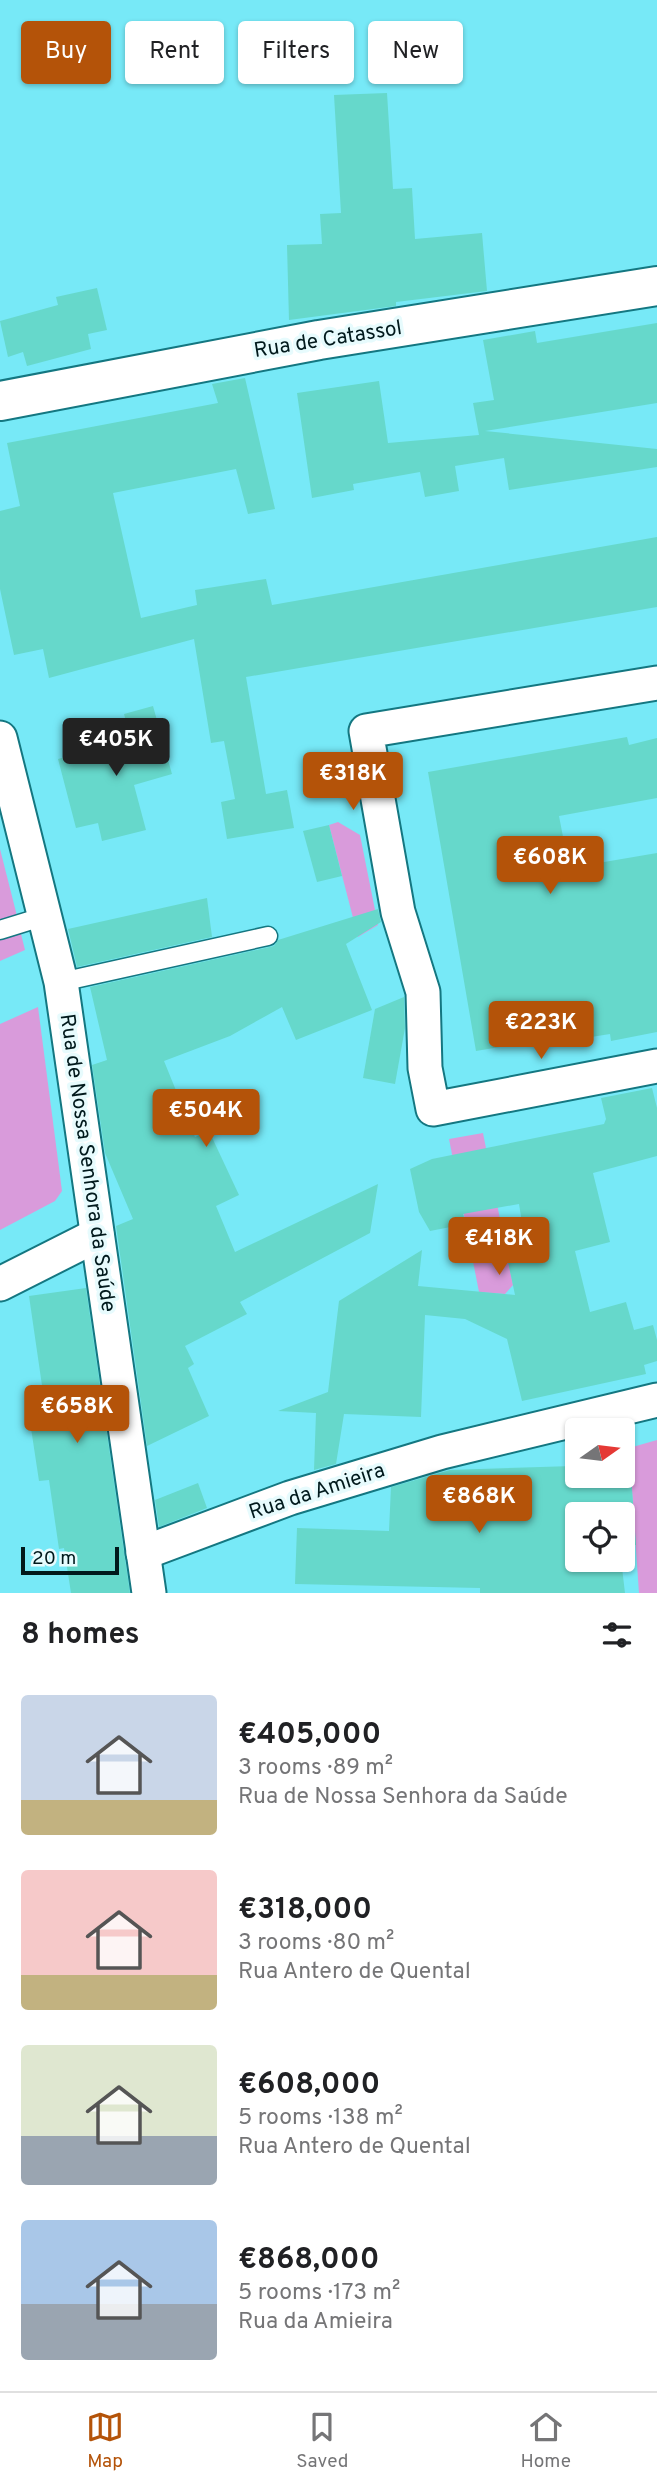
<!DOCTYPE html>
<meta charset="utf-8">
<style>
:root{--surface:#fff;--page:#f2f2f2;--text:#202124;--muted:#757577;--line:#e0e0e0;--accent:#b45309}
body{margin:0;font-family:Overpass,sans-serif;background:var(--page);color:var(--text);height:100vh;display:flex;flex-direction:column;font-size:26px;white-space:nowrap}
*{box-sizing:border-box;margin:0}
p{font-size:23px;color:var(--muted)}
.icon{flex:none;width:38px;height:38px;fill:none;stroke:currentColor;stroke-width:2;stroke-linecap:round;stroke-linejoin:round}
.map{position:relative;height:1593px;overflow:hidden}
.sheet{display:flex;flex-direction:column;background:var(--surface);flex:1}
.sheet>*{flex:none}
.hud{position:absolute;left:21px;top:21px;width:616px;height:63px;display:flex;gap:14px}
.needle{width:46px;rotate:76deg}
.buttons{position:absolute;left:565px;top:1418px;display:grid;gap:14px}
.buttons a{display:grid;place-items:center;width:70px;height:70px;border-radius:7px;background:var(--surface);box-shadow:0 2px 5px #0004;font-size:35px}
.scale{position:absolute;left:21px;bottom:18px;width:98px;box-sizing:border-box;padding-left:7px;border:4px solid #01191c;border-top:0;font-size:19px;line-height:24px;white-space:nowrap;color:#01191c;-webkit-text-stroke:5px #e7fbfd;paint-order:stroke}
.price{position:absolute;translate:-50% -60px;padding:0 16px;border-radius:7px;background:var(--accent);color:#fff;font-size:23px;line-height:46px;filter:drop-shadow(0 2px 4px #0008)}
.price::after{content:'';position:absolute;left:50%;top:42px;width:21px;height:16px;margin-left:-10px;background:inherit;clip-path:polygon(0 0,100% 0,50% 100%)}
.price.selected{background:#222;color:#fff}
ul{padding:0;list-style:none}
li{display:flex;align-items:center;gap:21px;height:175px;padding:0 21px}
li span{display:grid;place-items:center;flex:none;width:196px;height:140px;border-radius:7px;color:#555}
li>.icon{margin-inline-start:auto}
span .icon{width:84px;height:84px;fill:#fffc;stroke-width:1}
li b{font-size:30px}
h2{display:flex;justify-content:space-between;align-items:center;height:84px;padding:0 21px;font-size:30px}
.chip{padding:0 24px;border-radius:7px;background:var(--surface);box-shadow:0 2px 5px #0004;font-size:24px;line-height:63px}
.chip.selected{background:var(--accent);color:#fff}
.tab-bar{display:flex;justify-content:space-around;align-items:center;height:98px;border-top:2px solid var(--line);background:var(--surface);font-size:19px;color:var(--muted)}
.tab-bar a{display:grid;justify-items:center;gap:4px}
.tab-bar .selected{color:var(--accent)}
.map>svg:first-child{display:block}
.green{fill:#d99bdb}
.building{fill:#66d8cb}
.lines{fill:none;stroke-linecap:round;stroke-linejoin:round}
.service-casing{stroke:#147781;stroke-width:21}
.minor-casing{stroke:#147781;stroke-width:37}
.secondary-casing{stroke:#147781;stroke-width:42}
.service{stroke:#fff;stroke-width:18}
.minor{stroke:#fff;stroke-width:33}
.secondary{stroke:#fff;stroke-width:38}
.labels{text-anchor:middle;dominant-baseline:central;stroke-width:7;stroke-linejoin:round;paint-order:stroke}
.street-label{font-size:21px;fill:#01191c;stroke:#e7fbfd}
</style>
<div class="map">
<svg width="657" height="1593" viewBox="0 0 657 1593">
<rect width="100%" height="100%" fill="#77e9f7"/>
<g class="green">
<path d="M 338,822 L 360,835 L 378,925 L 358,937 L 329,825 Z"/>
<path d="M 0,849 L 17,916 L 0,922 Z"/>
<path d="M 20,930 L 25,950 L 0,961 L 0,939 Z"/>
<path d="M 38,1007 L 62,1191 L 55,1201 L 0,1230 L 0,1024 Z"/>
<path d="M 483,1133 L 513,1285 L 505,1294 L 479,1292 L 449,1139 Z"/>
<path d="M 657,1440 L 657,1593 L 639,1593 L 629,1448 Z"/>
</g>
<g class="building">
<path d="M 387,93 L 393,189 L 412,188 L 415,239 L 482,233 L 487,291 L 396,302 L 396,306 L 289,320 L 287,245 L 322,244 L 320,214 L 341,213 L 334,95 Z"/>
<path d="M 97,288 L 107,330 L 88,334 L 91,349 L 27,366 L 23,352 L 8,357 L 0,321 L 58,305 L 56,297 Z"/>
<path d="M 657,323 L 657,403 L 485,431 L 657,449 L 657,467 L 509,490 L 504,458 L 455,466 L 459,491 L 425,497 L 420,472 L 353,484 L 354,490 L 312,498 L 297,393 L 379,381 L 388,443 L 479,435 L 473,403 L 494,400 L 483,340 L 535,331 L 537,343 Z"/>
<path d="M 245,378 L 275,509 L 248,514 L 236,469 L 113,493 L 141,618 L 197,605 L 195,590 L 266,579 L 272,605 L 657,537 L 657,607 L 246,677 L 266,794 L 287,790 L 294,828 L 227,839 L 221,802 L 235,799 L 224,741 L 211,743 L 194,639 L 49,678 L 43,649 L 14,655 L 0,589 L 0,511 L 20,506 L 7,443 L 218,403 L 212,384 Z"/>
<path d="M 153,706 L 172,774 L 134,785 L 146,830 L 102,841 L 98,823 L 76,828 L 58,759 L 131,740 L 124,714 Z"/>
<path d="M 627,737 L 629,745 L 657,738 L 657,798 L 559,816 L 569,868 L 657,853 L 657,1032 L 611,1041 L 610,1034 L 560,1042 L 559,1037 L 476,1051 L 428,772 Z"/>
<path d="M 329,825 L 342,876 L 317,882 L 303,831 Z"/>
<path d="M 207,898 L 212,937 L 77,967 L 68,929 Z"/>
<path d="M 378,909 L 381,922 L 346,944 L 372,1010 L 296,1040 L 282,1007 L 230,1036 L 164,1061 L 195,1137 L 209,1131 L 239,1195 L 216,1206 L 235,1252 L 378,1184 L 370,1233 L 240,1302 L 247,1314 L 185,1346 L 194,1364 L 188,1368 L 209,1416 L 147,1446 L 116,1226 L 133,1219 L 105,1153 L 92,1065 L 107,1060 L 90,987 L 274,946 L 278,940 Z"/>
<path d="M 404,997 L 405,1028 L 395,1084 L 363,1078 L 375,1009 Z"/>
<path d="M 652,1088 L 657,1108 L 657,1156 L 593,1173 L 610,1242 L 575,1251 L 590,1312 L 626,1302 L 634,1330 L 653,1325 L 657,1340 L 657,1361 L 644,1365 L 646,1374 L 522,1401 L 507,1339 L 465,1319 L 425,1315 L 421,1417 L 344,1414 L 336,1464 L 314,1470 L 316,1413 L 278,1411 L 328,1392 L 339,1301 L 422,1250 L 418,1286 L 515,1295 L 507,1257 L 527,1253 L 519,1204 L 463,1214 L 466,1224 L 430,1231 L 419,1212 L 410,1169 L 432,1159 L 604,1124 L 606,1119 L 601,1098 Z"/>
<path d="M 86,1288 L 130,1593 L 71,1593 L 64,1548 L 59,1549 L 49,1480 L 39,1481 L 29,1415 L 46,1413 L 29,1296 Z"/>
<path d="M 573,1466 L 573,1475 L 631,1475 L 636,1545 L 623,1546 L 623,1514 L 578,1514 L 578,1559 L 621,1559 L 625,1593 L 480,1593 L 480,1588 L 295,1584 L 297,1528 L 389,1531 L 391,1487 L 450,1470 Z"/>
<path d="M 198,1483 L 207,1508 L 159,1527 L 155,1500 Z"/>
</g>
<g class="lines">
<defs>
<g id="service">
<path d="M 0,930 L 45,916"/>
<path d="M 61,982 L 268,936"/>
</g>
<g id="minor">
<path d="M 657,683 L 366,731 L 398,912 L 423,992 L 425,1068 L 433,1109 L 657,1066"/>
<path d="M 0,738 L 61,982 L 149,1593"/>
<path d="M 0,1284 L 97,1235"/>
<path d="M 143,1553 L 290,1498 L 442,1452 L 657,1400"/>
</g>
<path id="secondary" d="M 0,401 L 319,340 L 657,286"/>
</defs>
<use href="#service" class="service-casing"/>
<use href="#minor" class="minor-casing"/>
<use href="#secondary" class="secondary-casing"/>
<use href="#service" class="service"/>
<use href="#minor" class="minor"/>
<use href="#secondary" class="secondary"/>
</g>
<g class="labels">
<g class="street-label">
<text transform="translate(328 340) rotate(-9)">Rua de Catassol</text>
<text transform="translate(87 1163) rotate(82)">Rua de Nossa Senhora da Saúde</text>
<text transform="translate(317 1492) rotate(-18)">Rua da Amieira</text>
</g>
</g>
</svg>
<div class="buttons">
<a><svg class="needle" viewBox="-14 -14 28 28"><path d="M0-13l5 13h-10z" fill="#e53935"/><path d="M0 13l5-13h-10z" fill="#757577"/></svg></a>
<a><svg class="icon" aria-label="locate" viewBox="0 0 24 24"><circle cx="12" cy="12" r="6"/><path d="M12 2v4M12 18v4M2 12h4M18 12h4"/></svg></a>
</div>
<div class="scale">20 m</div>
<b class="price selected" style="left:116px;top:778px">€405K</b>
<b class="price" style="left:353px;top:812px">€318K</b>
<b class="price" style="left:550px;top:896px">€608K</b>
<b class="price" style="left:541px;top:1061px">€223K</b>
<b class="price" style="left:206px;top:1149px">€504K</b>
<b class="price" style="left:499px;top:1277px">€418K</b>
<b class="price" style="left:77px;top:1445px">€658K</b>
<b class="price" style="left:479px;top:1535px">€868K</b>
<div class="hud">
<a class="chip selected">Buy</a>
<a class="chip">Rent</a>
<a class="chip">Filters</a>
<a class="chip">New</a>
</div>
</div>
<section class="sheet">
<h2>8 homes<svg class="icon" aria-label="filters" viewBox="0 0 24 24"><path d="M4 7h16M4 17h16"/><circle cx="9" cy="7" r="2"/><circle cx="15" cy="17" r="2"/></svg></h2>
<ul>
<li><span style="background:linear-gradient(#c9d6e8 75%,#c2b280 0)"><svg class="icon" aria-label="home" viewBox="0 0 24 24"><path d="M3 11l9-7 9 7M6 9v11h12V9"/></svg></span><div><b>€405,000</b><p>3 rooms · 89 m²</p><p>Rua de Nossa Senhora da Saúde</p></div></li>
<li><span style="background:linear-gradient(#f6c9c9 75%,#c2b280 0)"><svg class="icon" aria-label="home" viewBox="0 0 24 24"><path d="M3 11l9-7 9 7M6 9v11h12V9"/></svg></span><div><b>€318,000</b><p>3 rooms · 80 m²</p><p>Rua Antero de Quental</p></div></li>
<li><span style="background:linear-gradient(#dfe7d0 65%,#9aa5b1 0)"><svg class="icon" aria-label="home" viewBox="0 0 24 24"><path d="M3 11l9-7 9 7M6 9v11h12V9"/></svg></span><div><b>€608,000</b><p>5 rooms · 138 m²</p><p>Rua Antero de Quental</p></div></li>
<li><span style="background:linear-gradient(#a9c7e8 60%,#9aa5b1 0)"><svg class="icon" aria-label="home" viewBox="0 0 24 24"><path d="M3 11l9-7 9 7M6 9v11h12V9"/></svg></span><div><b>€868,000</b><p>5 rooms · 173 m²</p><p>Rua da Amieira</p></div></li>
</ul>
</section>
<nav class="tab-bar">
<a class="selected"><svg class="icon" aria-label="map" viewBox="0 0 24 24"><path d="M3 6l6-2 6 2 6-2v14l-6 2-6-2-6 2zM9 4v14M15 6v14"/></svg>Map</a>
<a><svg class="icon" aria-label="saved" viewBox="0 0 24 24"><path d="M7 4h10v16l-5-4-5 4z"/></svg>Saved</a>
<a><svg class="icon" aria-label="home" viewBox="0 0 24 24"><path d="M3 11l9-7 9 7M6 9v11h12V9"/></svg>Home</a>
</nav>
